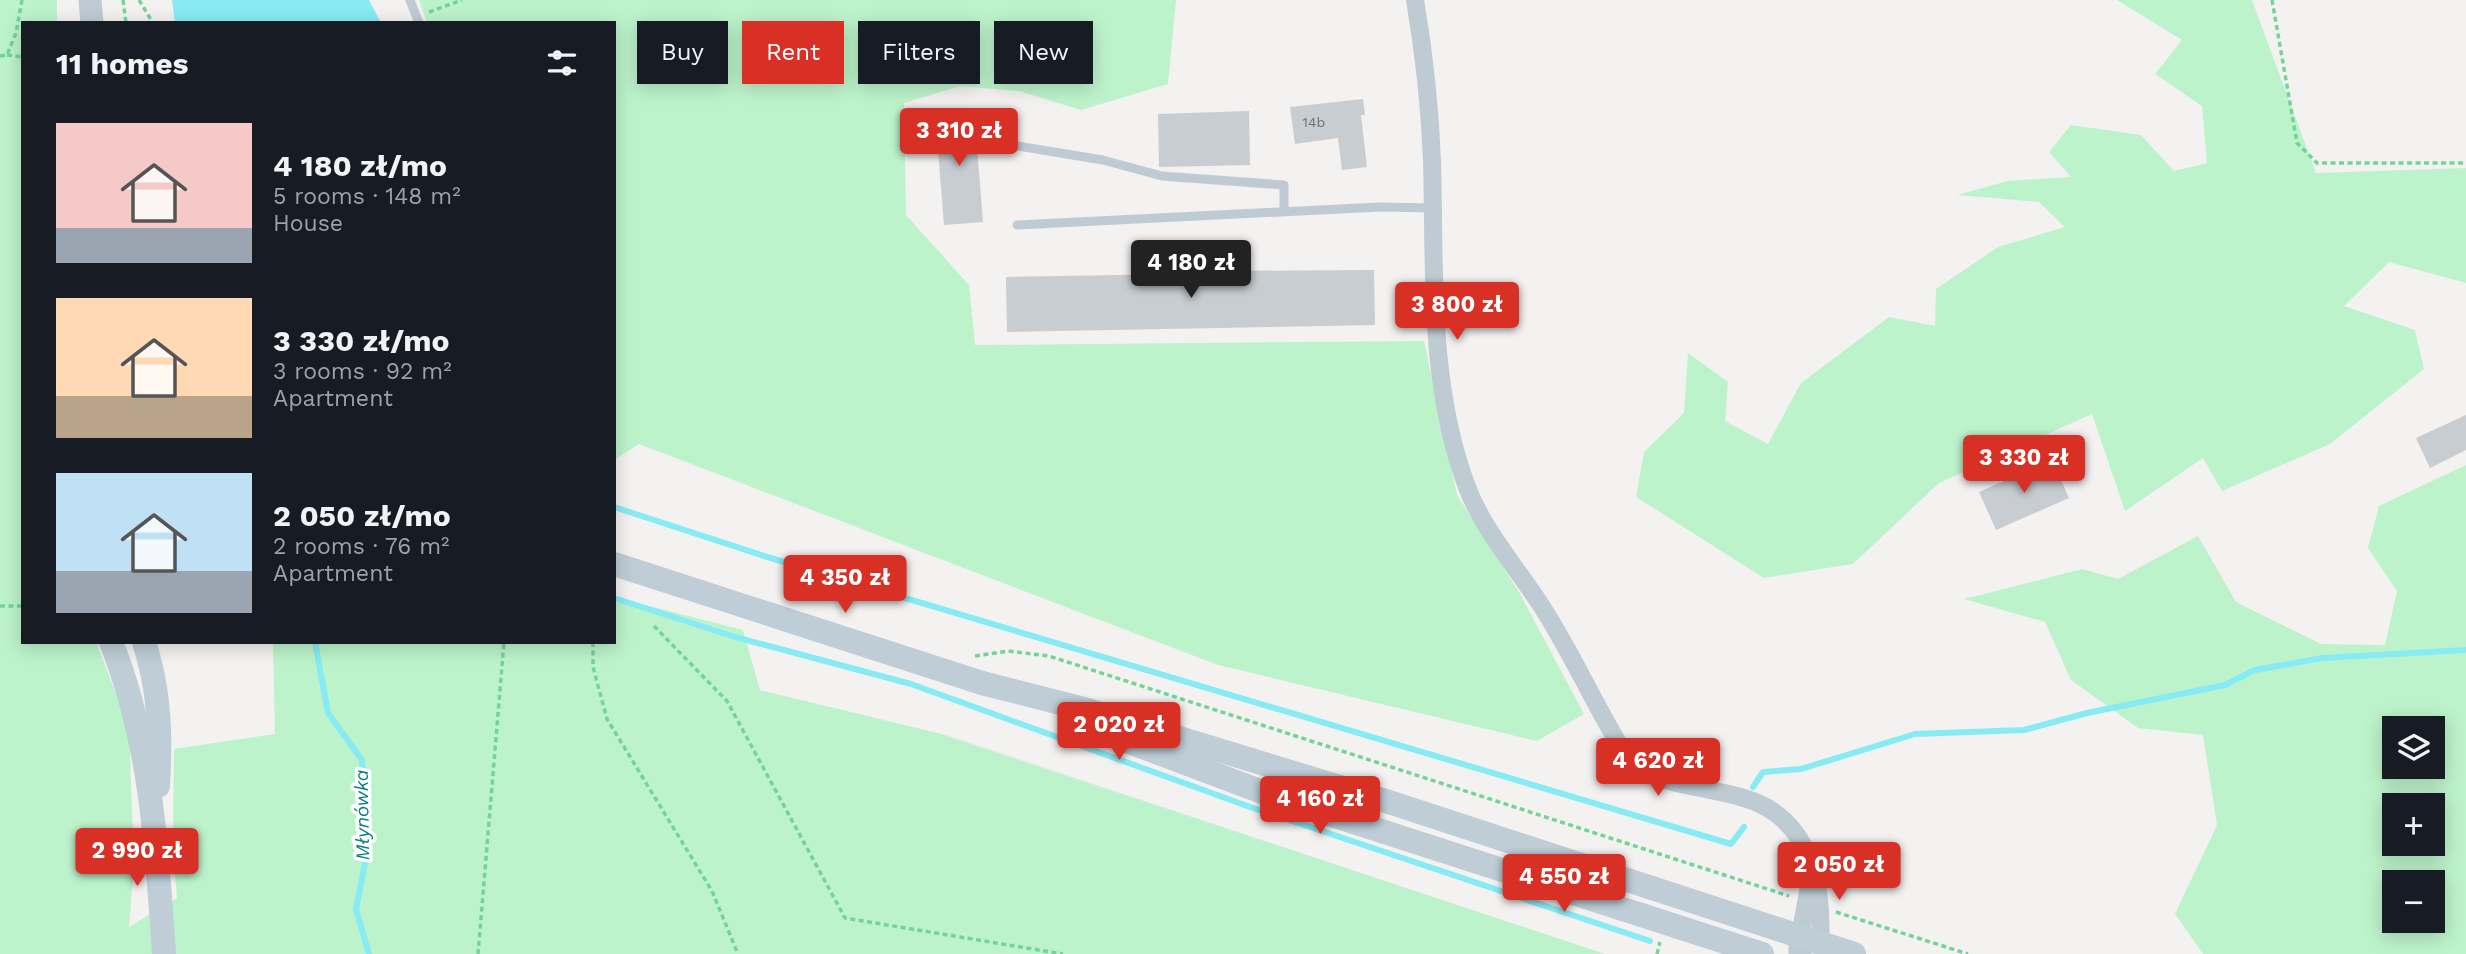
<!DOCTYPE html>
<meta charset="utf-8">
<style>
:root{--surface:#171b24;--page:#242831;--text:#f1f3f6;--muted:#9ea1a6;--accent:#d93025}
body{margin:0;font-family:"Work Sans",sans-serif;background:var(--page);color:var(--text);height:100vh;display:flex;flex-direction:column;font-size:26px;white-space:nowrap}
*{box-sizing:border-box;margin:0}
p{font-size:23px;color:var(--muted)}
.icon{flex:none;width:38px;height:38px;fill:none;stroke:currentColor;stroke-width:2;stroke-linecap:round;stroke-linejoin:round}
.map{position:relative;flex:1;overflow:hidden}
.side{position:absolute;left:21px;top:21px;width:595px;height:623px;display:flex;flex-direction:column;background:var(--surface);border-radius:0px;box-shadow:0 4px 18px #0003}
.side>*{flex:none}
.top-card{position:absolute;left:637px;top:21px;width:665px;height:63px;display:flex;gap:14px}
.buttons{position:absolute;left:2382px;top:716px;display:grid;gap:14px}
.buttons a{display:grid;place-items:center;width:63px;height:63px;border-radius:0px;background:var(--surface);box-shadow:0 4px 18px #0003;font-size:35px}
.price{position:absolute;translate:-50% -60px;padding:0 16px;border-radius:7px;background:var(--accent);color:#fff;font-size:23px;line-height:46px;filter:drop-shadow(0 2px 4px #0008)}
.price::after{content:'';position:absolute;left:50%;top:42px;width:21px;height:16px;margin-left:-10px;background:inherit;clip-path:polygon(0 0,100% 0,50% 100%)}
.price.active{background:#222;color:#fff}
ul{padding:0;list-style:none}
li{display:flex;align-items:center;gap:21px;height:175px;padding:0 35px}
li span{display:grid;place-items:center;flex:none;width:196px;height:140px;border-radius:0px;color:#555}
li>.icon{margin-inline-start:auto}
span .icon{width:84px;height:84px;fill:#fffc;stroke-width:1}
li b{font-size:30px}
h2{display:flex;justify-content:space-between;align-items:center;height:84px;padding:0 35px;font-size:30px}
.pill{padding:0 24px;border-radius:0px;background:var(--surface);box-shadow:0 4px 18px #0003;font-size:24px;line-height:63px}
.pill.active{background:var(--accent);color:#fff}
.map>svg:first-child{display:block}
.green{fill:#bdf3cb;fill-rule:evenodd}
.water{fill:#87ebf4}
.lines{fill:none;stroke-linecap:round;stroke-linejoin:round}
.stream{stroke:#87ebf4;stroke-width:6}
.building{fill:#c8cdd2}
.path{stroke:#72d597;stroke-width:3.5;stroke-dasharray:5 3.5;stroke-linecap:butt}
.service{stroke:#becbd2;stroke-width:9}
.minor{stroke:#becbd2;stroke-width:18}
.tertiary{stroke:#becbd2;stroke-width:23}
.secondary{stroke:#becdd6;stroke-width:24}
.labels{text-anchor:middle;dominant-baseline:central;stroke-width:7;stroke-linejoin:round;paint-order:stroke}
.number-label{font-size:14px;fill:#67757d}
.water-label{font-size:19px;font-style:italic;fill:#067e87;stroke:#fff}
</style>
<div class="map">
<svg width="2466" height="954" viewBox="0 0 2466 954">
<rect width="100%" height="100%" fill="#f4f1f1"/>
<g class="green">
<path d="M 0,0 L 57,0 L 57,23 L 23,23 L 23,642 L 96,642 L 129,727 L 134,864 L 129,927 L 177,898 L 173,849 L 174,749 L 275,734 L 273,642 L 614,642 L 614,597 L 743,630 L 760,690 L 942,734 L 1605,954 L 0,954 Z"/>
<path d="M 419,0 L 1176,0 L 1168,84 L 1081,110 L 1019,91 L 960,86 L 904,103 L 906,215 L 969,285 L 975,345 L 1424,341 L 1457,495 L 1519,592 L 1584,714 L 1537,741 L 1218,665 L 639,444 L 614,460 L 614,23 L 427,23 Z"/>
<path d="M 2117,0 L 2252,0 L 2316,173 L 2466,168 L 2466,283 L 2389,262 L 2344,306 L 2415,330 L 2424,369 L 2330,444 L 2222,491 L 2203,458 L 2125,511 L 2092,414 L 1939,483 L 1853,564 L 1764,578 L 1636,497 L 1644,452 L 1684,413 L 1688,353 L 1728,382 L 1725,421 L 1768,444 L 1801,383 L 1889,317 L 1935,326 L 1936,289 L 1998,247 L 2065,227 L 2039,202 L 1957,195 L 2008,181 L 2071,177 L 2049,152 L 2071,125 L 2141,135 L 2174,171 L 2207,163 L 2202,106 L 2155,74 L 2182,40 Z"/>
<path d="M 2466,465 L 2466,954 L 2203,954 L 2175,914 L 2217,825 L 2203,735 L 2138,728 L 2071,680 L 2045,622 L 1964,599 L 2082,569 L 2118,579 L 2198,536 L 2236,602 L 2321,644 L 2385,645 L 2397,591 L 2368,548 L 2379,506 ZM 2394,728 L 2432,728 L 2432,766 L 2394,766 ZM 2394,805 L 2432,805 L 2432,844 L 2394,844 ZM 2394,882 L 2432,882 L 2432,920 L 2394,920 Z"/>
</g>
<path class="water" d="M 172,0 L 369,0 L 381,23 L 175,23 Z"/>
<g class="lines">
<g class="stream">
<path d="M 614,507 L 764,556 L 1731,844 L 1744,827"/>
<path d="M 614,598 L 735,637 L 911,684 L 1250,807 L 1650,941"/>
<path d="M 315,642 L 328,713 L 362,760 L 367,853 L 356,909 L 369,954"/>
<path d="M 1753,787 L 1763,772 L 1801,769 L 1915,734 L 2024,730 L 2087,713 L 2225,685 L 2255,670 L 2322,658 L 2466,650"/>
</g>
</g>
<g class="building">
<path d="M 1363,99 L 1365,115 L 1361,115 L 1367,167 L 1342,170 L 1338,138 L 1295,144 L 1290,107 Z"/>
<path d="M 974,110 L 983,222 L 944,225 L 935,113 Z"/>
<path d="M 1249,111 L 1250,165 L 1159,167 L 1158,114 Z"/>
<path d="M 1209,260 L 1210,271 L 1374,270 L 1375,325 L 1007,332 L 1006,277 L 1180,274 L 1179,261 Z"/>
<path d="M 2466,415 L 2466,450 L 2430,468 L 2416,438 Z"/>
<path d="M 2052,460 L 2069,498 L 1996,530 L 1979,492 Z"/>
</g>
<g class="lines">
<g class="path">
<path d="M 123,0 L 126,23"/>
<path d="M 139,0 L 153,23"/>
<path d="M 2272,0 L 2297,143 L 2317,163 L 2466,163"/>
<path d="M 429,12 L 462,0"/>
<path d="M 7,55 L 23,57"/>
<path d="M 0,56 L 7,55 L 16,33 L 22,0"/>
<path d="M 0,606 L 23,606"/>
<path d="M 654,626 L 727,701 L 845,918 L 1063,954"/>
<path d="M 593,642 L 593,667 L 607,719 L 712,891 L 738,954"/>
<path d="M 975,656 L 1008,651 L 1049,656 L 1789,896"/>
<path d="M 1836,912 L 1968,954"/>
<path d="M 478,954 L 504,642"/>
<path d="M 1657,954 L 1660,942"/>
</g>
<g class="service">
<path d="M 410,0 L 419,23"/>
<path d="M 1011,145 L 1103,160 L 1162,176 L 1284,185 L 1284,211"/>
<path d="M 1017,225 L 1380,207 L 1433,208"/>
</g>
<g class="minor">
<path d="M 1415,0 C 1424,53 1430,107 1432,161 C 1435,269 1428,384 1467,487 C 1484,532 1519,570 1544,610 C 1572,654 1593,701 1620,746 C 1636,773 1661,780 1690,786 C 1712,791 1739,794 1760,804 C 1813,829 1823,890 1820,943"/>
<path d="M 1800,936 L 1812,870"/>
</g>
<g class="tertiary">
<path d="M 90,0 L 92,23"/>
<path d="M 1800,954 L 1800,936"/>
</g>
<g class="secondary">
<path d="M 614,564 L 982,683 L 1084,709 L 1389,802 L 1854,954"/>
<path d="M 111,642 C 151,742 157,848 164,954"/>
<path d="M 144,642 C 160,691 161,736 158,786"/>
<path d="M 1076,722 L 1273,796 L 1762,954"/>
</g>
</g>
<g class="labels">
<g class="number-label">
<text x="1314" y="122">14b</text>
</g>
<g class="water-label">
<text transform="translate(362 815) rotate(-91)">Młynówka</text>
</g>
</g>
</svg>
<div class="buttons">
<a><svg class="icon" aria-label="layers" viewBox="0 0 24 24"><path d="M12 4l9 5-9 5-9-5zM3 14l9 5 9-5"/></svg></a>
<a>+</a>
<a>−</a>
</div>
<b class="price" style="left:959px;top:168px">3 310 zł</b>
<b class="price active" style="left:1191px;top:300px">4 180 zł</b>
<b class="price" style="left:1457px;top:342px">3 800 zł</b>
<b class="price" style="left:2024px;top:495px">3 330 zł</b>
<b class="price" style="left:845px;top:615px">4 350 zł</b>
<b class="price" style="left:1119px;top:762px">2 020 zł</b>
<b class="price" style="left:1658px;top:798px">4 620 zł</b>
<b class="price" style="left:1320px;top:836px">4 160 zł</b>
<b class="price" style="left:137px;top:888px">2 990 zł</b>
<b class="price" style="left:1839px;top:902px">2 050 zł</b>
<b class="price" style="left:1564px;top:914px">4 550 zł</b>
<div class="top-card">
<a class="pill">Buy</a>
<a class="pill active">Rent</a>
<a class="pill">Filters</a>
<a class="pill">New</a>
</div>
<section class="side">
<h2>11 homes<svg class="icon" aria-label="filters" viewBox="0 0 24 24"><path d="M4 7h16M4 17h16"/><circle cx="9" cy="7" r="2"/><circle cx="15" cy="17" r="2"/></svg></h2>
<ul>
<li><span style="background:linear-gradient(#f6c9c9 75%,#9aa5b1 0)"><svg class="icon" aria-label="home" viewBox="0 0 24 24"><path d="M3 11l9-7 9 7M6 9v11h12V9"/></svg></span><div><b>4 180 zł/mo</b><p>5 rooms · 148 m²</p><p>House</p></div></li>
<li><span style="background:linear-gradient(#ffd9b3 70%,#b9a48a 0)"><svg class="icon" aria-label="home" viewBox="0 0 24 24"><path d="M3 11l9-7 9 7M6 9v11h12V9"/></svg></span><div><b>3 330 zł/mo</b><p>3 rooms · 92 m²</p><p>Apartment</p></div></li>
<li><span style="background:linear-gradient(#bfe0f5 70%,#9aa5b1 0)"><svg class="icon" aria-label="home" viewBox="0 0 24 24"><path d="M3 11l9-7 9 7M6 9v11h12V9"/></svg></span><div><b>2 050 zł/mo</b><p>2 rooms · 76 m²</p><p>Apartment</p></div></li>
</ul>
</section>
</div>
